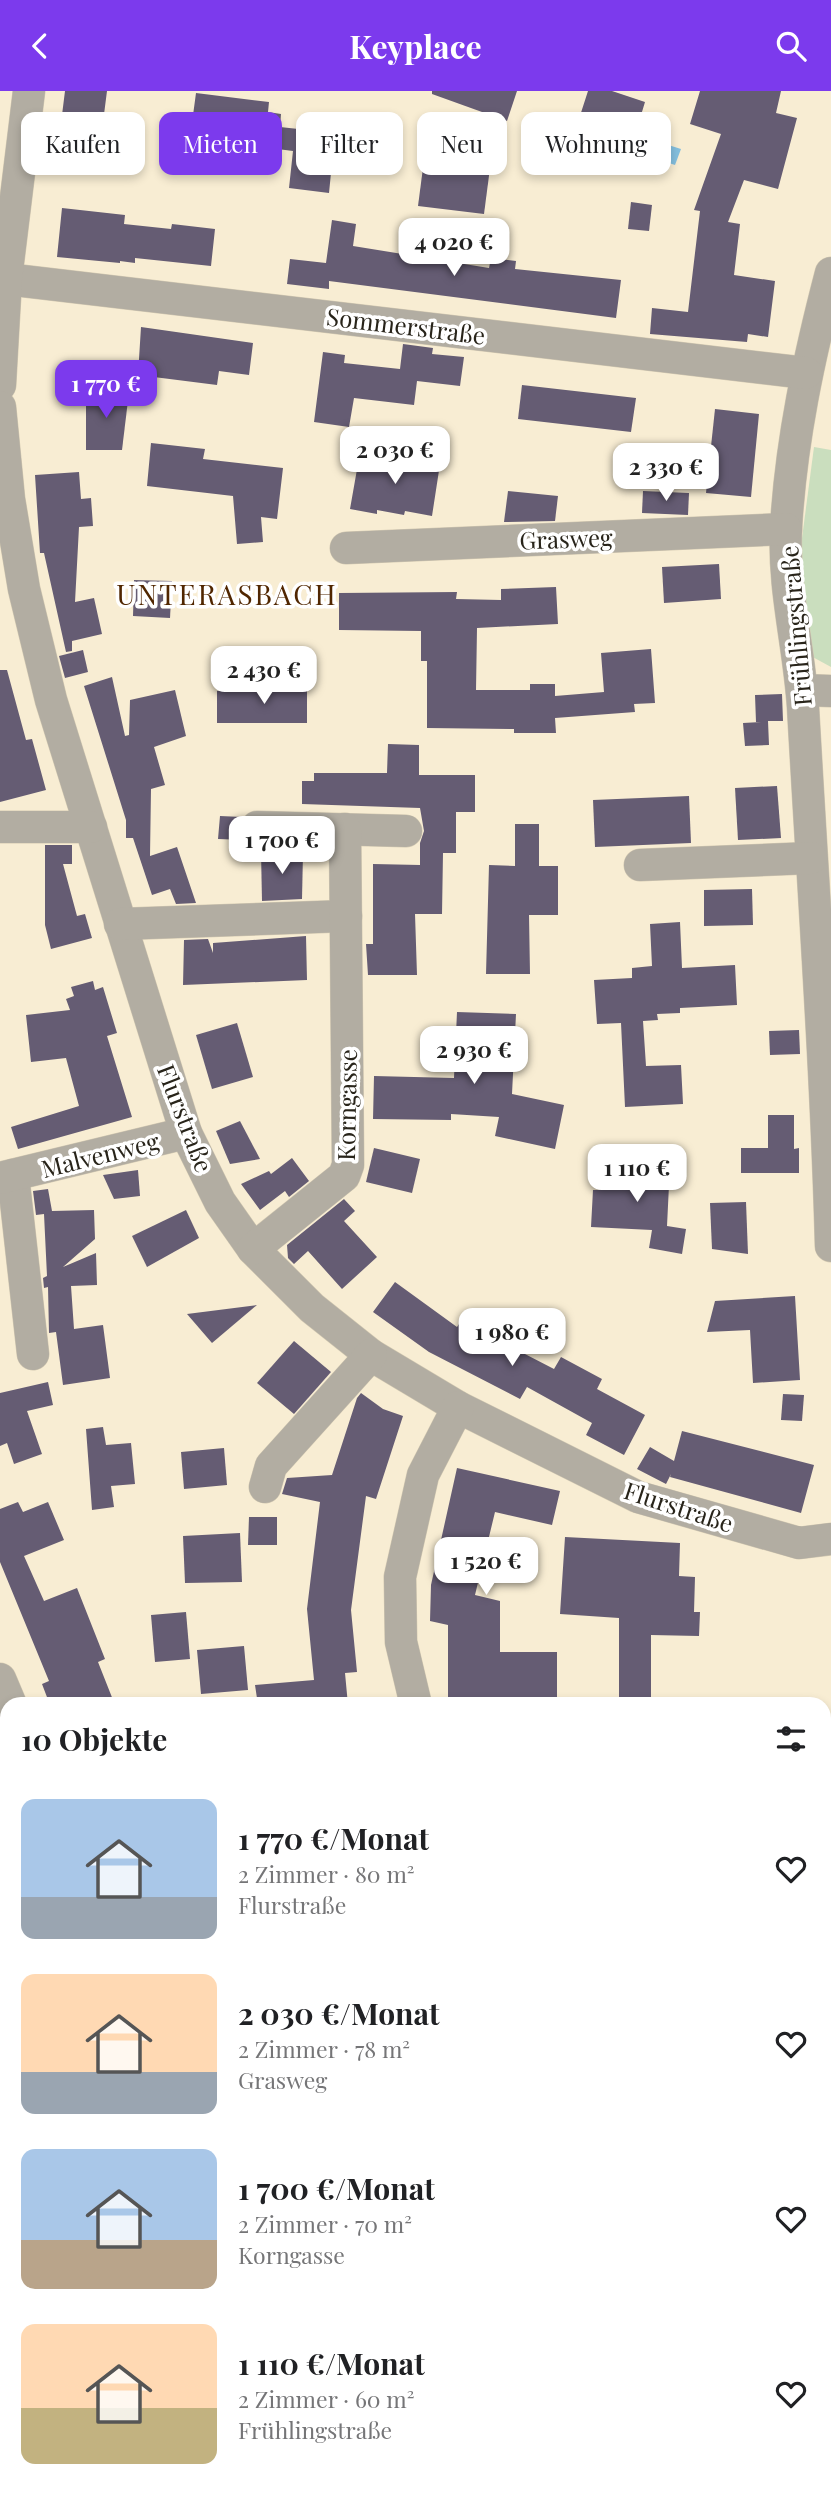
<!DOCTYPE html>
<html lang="de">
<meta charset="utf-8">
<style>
:root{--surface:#fff;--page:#f2f2f2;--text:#202124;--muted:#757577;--accent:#7c3aed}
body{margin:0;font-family:"Playfair Display",serif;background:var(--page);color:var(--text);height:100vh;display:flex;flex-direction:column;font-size:26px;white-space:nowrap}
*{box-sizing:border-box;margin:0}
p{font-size:23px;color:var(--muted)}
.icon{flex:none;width:38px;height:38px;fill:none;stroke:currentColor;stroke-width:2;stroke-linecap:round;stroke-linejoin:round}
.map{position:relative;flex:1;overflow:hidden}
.drawer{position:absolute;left:0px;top:1606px;width:831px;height:800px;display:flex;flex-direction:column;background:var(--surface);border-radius:21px 21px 0 0;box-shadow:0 4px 10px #0003}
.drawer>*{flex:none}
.banner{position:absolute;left:21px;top:21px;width:789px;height:63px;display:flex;gap:14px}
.price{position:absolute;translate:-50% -60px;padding:0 16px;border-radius:14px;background:#fff;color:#222;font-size:23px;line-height:46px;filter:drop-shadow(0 2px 4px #0008)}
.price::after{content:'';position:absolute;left:50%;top:42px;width:21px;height:16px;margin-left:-10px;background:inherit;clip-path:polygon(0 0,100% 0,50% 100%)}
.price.current{background:var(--accent);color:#fff}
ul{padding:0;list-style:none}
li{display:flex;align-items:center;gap:21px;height:175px;padding:0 21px}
li span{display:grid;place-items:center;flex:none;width:196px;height:140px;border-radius:14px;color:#555}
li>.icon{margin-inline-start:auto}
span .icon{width:84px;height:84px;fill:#fffc;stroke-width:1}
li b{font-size:30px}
h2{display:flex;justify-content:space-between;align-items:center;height:84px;padding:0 21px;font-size:30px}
.tag{padding:0 24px;border-radius:14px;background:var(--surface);box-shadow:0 4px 10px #0003;font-size:24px;line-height:63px}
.tag.current{background:var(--accent);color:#fff}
header{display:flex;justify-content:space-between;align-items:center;height:91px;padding:0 21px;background:var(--accent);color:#fff;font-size:32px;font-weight:700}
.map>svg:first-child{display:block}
.green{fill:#cadebe}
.water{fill:#84bfde}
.building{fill:#655c73}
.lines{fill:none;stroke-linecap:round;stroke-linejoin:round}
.minor-casing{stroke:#d3c9b2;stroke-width:33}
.minor{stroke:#b2ada2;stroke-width:32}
.labels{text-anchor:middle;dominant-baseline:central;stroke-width:7;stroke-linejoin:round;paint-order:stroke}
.street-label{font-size:24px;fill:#28241a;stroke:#fff}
.quarter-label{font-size:28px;letter-spacing:2px;fill:#502600;stroke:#fff}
</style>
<header><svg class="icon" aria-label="back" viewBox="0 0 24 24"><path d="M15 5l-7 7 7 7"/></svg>Keyplace<svg class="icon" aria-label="search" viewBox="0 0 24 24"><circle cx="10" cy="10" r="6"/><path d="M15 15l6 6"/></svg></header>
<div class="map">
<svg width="831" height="2405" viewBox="0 0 831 2405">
<rect width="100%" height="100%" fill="#f8edd3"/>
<g class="green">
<path d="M 814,356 L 831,359 L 831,576 L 809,564 L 797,485 Z"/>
<path d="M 0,2290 L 7,2291 L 7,2399 L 231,2399 L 232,2405 L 0,2405 Z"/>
</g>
<path class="water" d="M 643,46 L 681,58 L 675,74 L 638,62 Z"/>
<g class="building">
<path d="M 65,0 L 107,0 L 98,70 L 94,69 L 92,80 L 65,76 L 66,65 L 57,64 Z"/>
<path d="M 432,0 L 517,0 L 507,30 L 432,3 Z"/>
<path d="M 588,0 L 612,0 L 645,11 L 635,44 L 624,40 L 620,50 L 577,34 Z"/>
<path d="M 700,0 L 781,0 L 776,22 L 797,27 L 778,98 L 744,89 L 728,131 L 740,133 L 734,184 L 775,190 L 768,246 L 748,243 L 747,251 L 650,243 L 652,217 L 688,221 L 700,120 L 694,119 L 721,43 L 690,33 Z"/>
<path d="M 196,2 L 269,11 L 268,21 L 281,23 L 280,36 L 335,42 L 329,102 L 289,97 L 293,60 L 214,50 L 210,81 L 180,77 L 183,53 L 189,54 Z"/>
<path d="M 424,69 L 490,77 L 484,123 L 418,115 Z"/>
<path d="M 631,111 L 652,114 L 649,140 L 628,138 Z"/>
<path d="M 62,117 L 125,124 L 124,133 L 171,138 L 172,133 L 215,138 L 211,175 L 135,167 L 135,172 L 120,170 L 120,172 L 57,166 Z"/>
<path d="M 332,129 L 356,133 L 353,155 L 489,177 L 491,167 L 516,170 L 515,178 L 621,189 L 616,227 L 329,190 L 329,198 L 287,193 L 290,168 L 326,172 Z"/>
<path d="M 141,236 L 253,252 L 249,284 L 219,280 L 217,294 L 138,284 Z"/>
<path d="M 403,253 L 433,257 L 432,263 L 464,266 L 460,295 L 417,290 L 414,314 L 354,307 L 349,336 L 314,331 L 323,261 L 345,264 L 344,272 L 400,278 Z"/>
<path d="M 522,294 L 636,307 L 631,341 L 518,328 Z"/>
<path d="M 86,301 L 129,301 L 122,359 L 86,359 Z"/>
<path d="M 715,318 L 759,323 L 751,406 L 706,402 Z"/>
<path d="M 151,352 L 205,358 L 203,368 L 283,377 L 277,428 L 261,426 L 263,451 L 237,453 L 233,405 L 147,395 Z"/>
<path d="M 391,365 L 440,373 L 432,425 L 405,420 L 404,424 L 377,419 L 377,423 L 350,418 L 359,367 L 385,371 Z"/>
<path d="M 79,381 L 81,408 L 91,407 L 93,435 L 79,436 L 75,511 L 94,507 L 102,543 L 72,550 L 72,560 L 66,561 L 44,462 L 40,462 L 35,384 Z"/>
<path d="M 508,400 L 558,405 L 555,430 L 504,431 Z"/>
<path d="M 643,400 L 689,402 L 688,424 L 642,422 Z"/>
<path d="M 719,473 L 721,508 L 664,512 L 662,476 Z"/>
<path d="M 134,489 L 172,490 L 170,527 L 133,525 Z"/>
<path d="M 556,496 L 558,533 L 477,537 L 476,599 L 530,599 L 530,593 L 555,593 L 555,605 L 604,601 L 601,562 L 651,558 L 655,612 L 634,613 L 635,621 L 555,627 L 556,642 L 514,642 L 514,638 L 427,637 L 427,570 L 421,570 L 421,540 L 339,539 L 339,502 L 457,501 L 456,508 L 501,509 L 501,498 Z"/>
<path d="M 83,559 L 88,581 L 65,587 L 59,565 Z"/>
<path d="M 0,579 L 7,579 L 26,649 L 32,648 L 46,699 L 0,711 Z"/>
<path d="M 112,586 L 125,645 L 129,644 L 130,609 L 175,599 L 186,645 L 154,656 L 165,694 L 151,698 L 150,765 L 177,756 L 196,812 L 176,813 L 170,798 L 152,804 L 133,747 L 126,747 L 126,729 L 84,595 Z"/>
<path d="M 287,591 L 307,591 L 307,632 L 217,632 L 217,600 L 286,600 Z"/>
<path d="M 782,603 L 783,630 L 768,630 L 769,654 L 745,655 L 743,632 L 761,631 L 756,631 L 755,604 Z"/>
<path d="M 388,653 L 419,654 L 419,684 L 475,684 L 475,721 L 456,721 L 456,762 L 443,762 L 442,823 L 415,823 L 417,884 L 368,884 L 366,853 L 373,853 L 373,773 L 420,774 L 420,752 L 424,740 L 420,717 L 302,713 L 302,690 L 314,690 L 314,682 L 387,682 Z"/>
<path d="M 777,695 L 781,747 L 738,749 L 735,697 Z"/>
<path d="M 689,705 L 691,752 L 595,756 L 593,709 Z"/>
<path d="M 220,725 L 242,726 L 239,736 L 245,749 L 218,748 Z"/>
<path d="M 515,733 L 539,733 L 539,775 L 558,775 L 558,824 L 529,824 L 530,883 L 486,883 L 489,774 L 515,775 Z"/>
<path d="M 45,754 L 72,754 L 72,773 L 63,773 L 77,825 L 85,823 L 92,847 L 51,858 L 45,834 Z"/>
<path d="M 261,761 L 303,762 L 302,808 L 262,810 Z"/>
<path d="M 752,798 L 753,834 L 704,835 L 704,799 Z"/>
<path d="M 680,831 L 682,877 L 735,874 L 737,914 L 680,917 L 680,922 L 657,923 L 658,929 L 643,930 L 646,975 L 681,974 L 683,1013 L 625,1016 L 621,932 L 597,933 L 594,889 L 632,887 L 632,877 L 652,875 L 650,833 Z"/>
<path d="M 306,845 L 307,889 L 183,894 L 184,849 L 208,848 L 213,862 L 213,852 Z"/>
<path d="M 93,890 L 95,899 L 103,896 L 117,942 L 107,945 L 132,1026 L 18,1058 L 11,1036 L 79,1015 L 66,967 L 31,971 L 26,924 L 70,919 L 66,908 L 74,905 L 71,896 Z"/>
<path d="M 457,921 L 516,923 L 512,1003 L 564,1014 L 555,1058 L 495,1045 L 499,1026 L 451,1023 L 451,1029 L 373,1028 L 374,985 L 454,987 Z"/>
<path d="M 237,932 L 253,986 L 212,998 L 196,944 Z"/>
<path d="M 799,939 L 800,963 L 770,964 L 769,940 Z"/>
<path d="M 768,1024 L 794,1024 L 794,1058 L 799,1057 L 799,1082 L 741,1082 L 741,1057 L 768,1057 Z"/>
<path d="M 240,1030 L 260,1068 L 230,1073 L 216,1040 Z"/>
<path d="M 374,1057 L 420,1068 L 412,1102 L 366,1091 Z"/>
<path d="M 292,1067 L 309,1090 L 289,1106 L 285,1100 L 260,1119 L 241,1093 L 269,1080 L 271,1083 Z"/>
<path d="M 606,1070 L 662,1073 L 661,1094 L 669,1094 L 667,1135 L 686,1138 L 682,1163 L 649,1157 L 652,1139 L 591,1136 L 593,1099 L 605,1099 Z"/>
<path d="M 138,1079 L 140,1105 L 114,1108 L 103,1084 Z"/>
<path d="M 48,1098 L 52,1120 L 94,1119 L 95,1148 L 63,1176 L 96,1162 L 97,1194 L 71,1195 L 74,1238 L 103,1234 L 110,1287 L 63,1294 L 56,1241 L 49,1242 L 48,1196 L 44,1197 L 43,1187 L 47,1185 L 44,1123 L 36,1124 L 33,1100 Z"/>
<path d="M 344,1108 L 355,1120 L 344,1130 L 377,1166 L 342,1198 L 308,1160 L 294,1173 L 288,1167 L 287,1154 Z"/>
<path d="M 746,1111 L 748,1163 L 712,1158 L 710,1112 Z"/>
<path d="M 186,1119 L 199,1147 L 147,1176 L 132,1145 Z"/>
<path d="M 395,1191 L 457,1236 L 461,1230 L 554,1278 L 561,1266 L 602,1288 L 597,1298 L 645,1324 L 624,1364 L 586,1344 L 592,1332 L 527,1296 L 520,1308 L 429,1261 L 373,1221 Z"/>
<path d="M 795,1205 L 800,1289 L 753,1292 L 750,1239 L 707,1241 L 715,1210 Z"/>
<path d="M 257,1214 L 212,1252 L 187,1223 Z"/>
<path d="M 294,1250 L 331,1281 L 294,1323 L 257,1292 Z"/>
<path d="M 48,1291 L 53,1314 L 27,1320 L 42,1363 L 14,1373 L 7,1352 L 0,1355 L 0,1302 Z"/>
<path d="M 361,1302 L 383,1318 L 403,1325 L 376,1408 L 366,1405 L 351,1519 L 357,1581 L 345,1582 L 348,1614 L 258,1614 L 255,1594 L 314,1589 L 307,1518 L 320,1411 L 282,1403 L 287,1387 L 332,1384 L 357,1307 Z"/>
<path d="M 783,1303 L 804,1304 L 802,1330 L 781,1329 Z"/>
<path d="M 103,1336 L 106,1354 L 131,1352 L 135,1393 L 111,1395 L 114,1416 L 92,1419 L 86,1338 Z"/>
<path d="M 682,1340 L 814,1374 L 801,1422 L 670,1386 L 671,1383 L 666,1393 L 637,1378 L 650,1356 L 674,1370 Z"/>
<path d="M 224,1357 L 227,1394 L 184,1398 L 181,1361 Z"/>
<path d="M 457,1377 L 560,1400 L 552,1434 L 495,1421 L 475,1504 L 500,1510 L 500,1561 L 557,1561 L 557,1614 L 448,1614 L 448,1534 L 430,1530 L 431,1494 Z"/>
<path d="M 18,1411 L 23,1421 L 48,1411 L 64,1449 L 24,1465 L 44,1510 L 77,1497 L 105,1568 L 98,1571 L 115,1614 L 50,1614 L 42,1593 L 49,1590 L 0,1471 L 0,1418 Z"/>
<path d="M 249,1426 L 277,1426 L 277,1454 L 248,1454 Z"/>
<path d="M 240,1442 L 242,1491 L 185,1492 L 183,1445 Z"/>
<path d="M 565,1446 L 680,1452 L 679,1485 L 695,1486 L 694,1521 L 700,1521 L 699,1545 L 651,1544 L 651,1614 L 619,1614 L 619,1527 L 560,1523 Z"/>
<path d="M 186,1521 L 190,1568 L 155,1571 L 151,1524 Z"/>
<path d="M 244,1555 L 248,1599 L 201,1603 L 197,1559 Z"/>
</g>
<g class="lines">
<defs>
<g id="minor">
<path d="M 831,182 C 809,266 791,350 786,437 C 783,498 799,555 803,616 C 813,795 826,975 831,1155"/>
<path d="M 6,188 L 806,282"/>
<path d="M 0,294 L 6,188 L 29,0"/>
<path d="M 0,316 L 9,408 L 24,498 L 51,609 L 186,1042 L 220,1111 L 253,1158 L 312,1217 L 371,1264 L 458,1316 L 638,1406 L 799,1452 L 831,1448"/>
<path d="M 346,457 L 786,438"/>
<path d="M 802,599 L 831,600"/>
<path d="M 0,736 L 91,736"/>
<path d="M 257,736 L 406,740"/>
<path d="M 640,774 L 811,767"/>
<path d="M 120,833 L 346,825"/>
<path d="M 13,1084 L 33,1263"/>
<path d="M 0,1087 L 186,1042"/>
<path d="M 253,1158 L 344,1085 L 348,1074 L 345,738"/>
<path d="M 265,1396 L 271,1375 L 371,1264"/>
<path d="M 0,1588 L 11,1614"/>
<path d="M 416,1614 L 401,1551 L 400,1486 L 423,1384 L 458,1316"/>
<path d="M 0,1665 L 7,1663"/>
<path d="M 824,1925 L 831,1922"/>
<path d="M 0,2008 L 7,2007"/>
</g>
</defs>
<use href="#minor" class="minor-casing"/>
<use href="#minor" class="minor"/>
</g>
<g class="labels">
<g class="street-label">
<text transform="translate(406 234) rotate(7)">Sommerstraße</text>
<text transform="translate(566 447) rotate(-2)">Grasweg</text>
<text transform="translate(795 535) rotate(-95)">Frühlingstraße</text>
<text transform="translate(346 1014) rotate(-89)">Korngasse</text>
<text transform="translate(186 1027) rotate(69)">Flurstraße</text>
<text transform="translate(100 1063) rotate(-14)">Malvenweg</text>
<text transform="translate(679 1415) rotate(18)">Flurstraße</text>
</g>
<g class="quarter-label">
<text x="227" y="502">UNTERASBACH</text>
</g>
</g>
</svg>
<b class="price" style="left:454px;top:187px">4 020 €</b>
<b class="price current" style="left:106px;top:329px">1 770 €</b>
<b class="price" style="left:395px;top:395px">2 030 €</b>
<b class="price" style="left:666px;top:412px">2 330 €</b>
<b class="price" style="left:264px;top:615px">2 430 €</b>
<b class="price" style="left:282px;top:785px">1 700 €</b>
<b class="price" style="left:474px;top:995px">2 930 €</b>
<b class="price" style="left:637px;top:1113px">1 110 €</b>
<b class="price" style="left:512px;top:1277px">1 980 €</b>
<b class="price" style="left:486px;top:1506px">1 520 €</b>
<div class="banner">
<a class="tag">Kaufen</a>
<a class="tag current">Mieten</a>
<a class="tag">Filter</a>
<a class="tag">Neu</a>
<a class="tag">Wohnung</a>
</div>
<section class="drawer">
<h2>10 Objekte<svg class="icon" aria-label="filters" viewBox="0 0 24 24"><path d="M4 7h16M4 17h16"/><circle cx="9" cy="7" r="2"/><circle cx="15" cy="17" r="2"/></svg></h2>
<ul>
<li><span style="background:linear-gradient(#a9c7e8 70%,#9aa5b1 0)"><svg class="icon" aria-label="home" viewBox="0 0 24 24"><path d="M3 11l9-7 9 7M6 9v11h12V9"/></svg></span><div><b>1 770 €/Monat</b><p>2 Zimmer · 80 m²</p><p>Flurstraße</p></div><svg class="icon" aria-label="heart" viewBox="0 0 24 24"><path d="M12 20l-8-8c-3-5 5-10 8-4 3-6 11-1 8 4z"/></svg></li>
<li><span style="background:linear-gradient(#ffd9b3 70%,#9aa5b1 0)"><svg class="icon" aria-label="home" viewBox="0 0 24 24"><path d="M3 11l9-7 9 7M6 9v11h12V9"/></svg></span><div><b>2 030 €/Monat</b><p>2 Zimmer · 78 m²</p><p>Grasweg</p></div><svg class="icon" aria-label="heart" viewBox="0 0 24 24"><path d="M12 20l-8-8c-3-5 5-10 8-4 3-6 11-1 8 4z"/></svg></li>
<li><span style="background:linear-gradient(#a9c7e8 65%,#b9a48a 0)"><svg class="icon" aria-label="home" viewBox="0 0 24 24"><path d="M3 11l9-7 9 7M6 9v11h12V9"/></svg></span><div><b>1 700 €/Monat</b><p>2 Zimmer · 70 m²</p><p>Korngasse</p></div><svg class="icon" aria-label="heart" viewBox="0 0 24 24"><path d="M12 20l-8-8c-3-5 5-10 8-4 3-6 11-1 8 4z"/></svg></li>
<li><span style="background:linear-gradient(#ffd9b3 60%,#c2b280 0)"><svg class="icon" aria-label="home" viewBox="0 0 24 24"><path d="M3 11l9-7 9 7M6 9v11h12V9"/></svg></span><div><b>1 110 €/Monat</b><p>2 Zimmer · 60 m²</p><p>Frühlingstraße</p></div><svg class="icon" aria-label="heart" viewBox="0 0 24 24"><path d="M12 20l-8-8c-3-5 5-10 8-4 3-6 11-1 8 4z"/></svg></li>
</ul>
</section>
</div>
